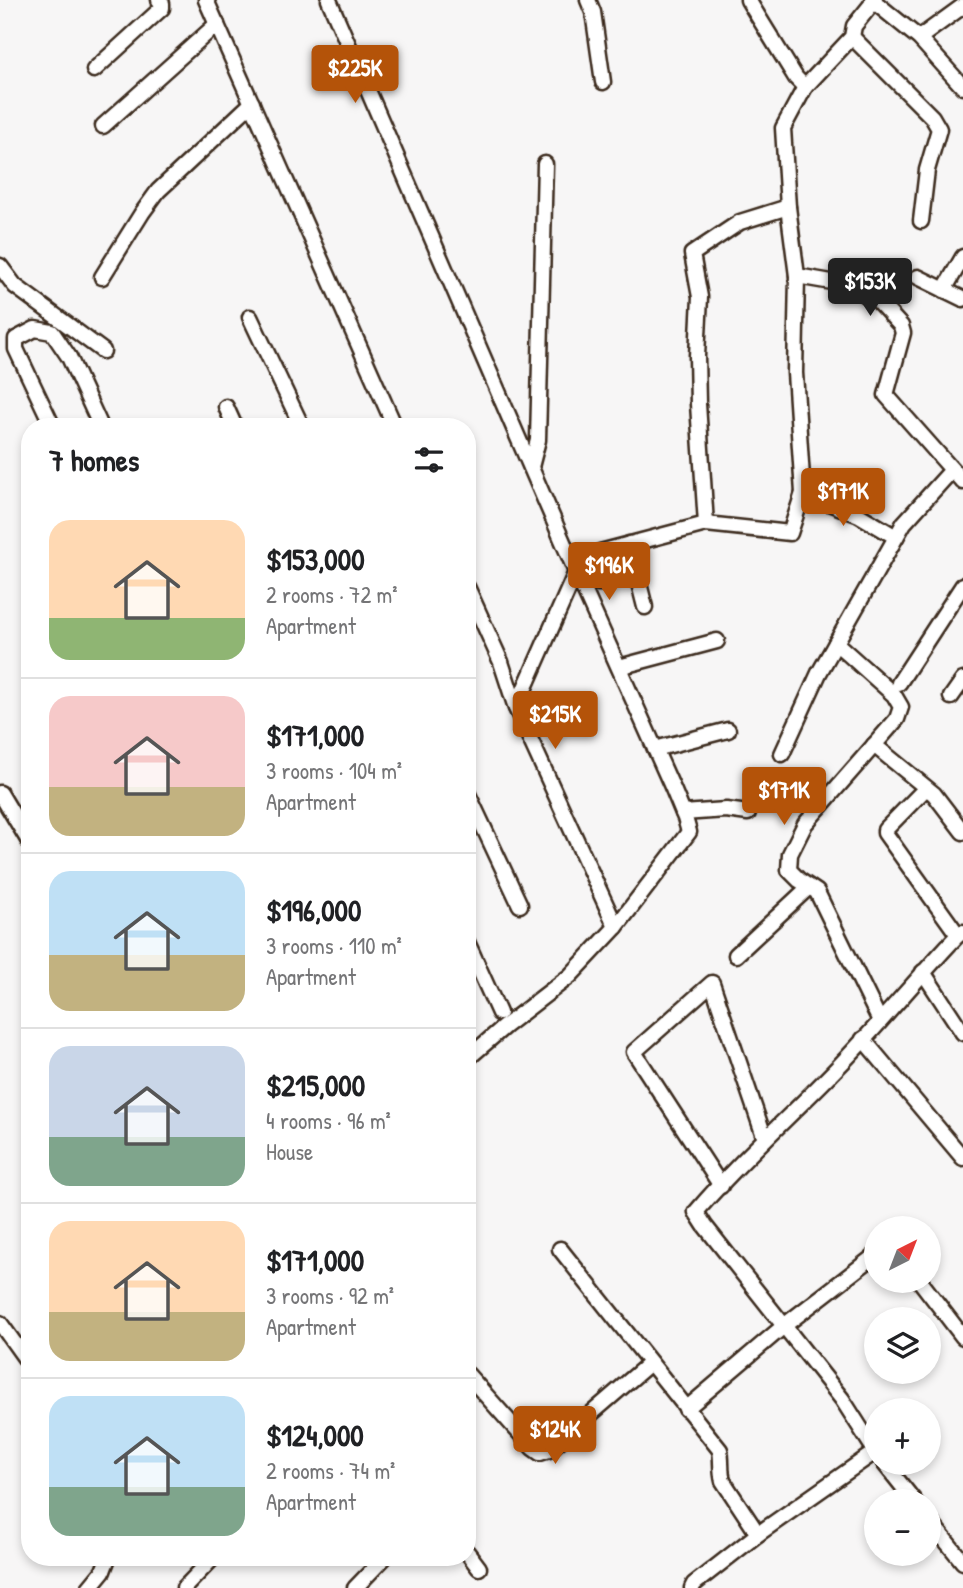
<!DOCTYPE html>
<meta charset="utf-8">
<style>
:root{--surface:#fff;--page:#f2f2f2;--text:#202124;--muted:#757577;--line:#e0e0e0;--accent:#b45309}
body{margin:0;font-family:"Patrick Hand",sans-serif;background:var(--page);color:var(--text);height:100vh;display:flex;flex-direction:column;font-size:26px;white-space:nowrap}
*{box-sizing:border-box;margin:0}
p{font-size:23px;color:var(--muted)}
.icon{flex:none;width:38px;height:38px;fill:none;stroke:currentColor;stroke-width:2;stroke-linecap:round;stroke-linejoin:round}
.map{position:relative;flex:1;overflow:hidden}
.panel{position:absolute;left:21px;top:418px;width:455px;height:1148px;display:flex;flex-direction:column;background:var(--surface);border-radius:28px;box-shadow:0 4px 10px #0003}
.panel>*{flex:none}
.needle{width:46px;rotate:42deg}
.tools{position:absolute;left:864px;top:1216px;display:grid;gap:14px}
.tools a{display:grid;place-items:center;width:77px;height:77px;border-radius:50%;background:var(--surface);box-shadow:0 4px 10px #0003;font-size:35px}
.price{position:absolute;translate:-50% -60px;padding:0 16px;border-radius:7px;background:var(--accent);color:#fff;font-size:23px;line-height:46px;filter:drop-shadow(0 2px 4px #0008)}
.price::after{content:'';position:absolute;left:50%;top:42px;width:21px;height:16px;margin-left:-10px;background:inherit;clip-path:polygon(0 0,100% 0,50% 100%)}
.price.current{background:#222;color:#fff}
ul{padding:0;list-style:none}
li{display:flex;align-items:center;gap:21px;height:175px;padding:0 28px}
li+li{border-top:2px solid var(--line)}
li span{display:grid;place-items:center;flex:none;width:196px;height:140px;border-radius:21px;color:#555}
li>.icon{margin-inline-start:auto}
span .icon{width:84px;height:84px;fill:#fffc;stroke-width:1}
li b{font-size:30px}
h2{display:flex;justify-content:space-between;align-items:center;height:84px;padding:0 28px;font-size:30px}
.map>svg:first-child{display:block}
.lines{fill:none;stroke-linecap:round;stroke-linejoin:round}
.street-casing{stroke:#3b2a1e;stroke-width:19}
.street{stroke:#fff;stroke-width:14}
</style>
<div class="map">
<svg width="963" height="1588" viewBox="0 0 963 1588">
<rect width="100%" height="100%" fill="#f7f6f6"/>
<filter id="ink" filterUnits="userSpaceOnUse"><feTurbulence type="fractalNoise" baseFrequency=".0143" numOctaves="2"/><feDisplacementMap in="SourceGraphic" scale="14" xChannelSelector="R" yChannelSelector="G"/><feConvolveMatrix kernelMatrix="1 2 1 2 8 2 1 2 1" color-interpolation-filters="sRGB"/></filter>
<g filter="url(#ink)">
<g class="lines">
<defs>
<g id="street">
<path d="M 206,0 L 395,427"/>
<path d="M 329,0 L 576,572 L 673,789 L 685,818 L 689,832 L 616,927 L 570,976 L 505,1026 L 467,1059"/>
<path d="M 588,0 L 593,12 L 603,82"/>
<path d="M 748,0 L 796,78 L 805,87"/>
<path d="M 872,0 L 919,38 L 963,87"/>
<path d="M 852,37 L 932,117 L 939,129 L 927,170 L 921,221"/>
<path d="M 919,38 L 963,6"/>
<path d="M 94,70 L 162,8 L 162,3 L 159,0"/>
<path d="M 103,126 L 217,24"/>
<path d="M 0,266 L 15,286 L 103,351"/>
<path d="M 797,276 L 843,284 L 877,300 L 901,326 L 903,333 L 886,395 L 963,482"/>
<path d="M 102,277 L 142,213 L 158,191 L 252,103"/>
<path d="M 918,277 L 963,299"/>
<path d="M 944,290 L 963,257"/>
<path d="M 250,317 L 302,427"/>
<path d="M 226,407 L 235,427"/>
<path d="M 53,427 L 16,349 L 16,339 L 35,329 L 52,332 L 69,357 L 101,427"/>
<path d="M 531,467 L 538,440 L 545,164"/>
<path d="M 803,493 L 859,515 L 896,537"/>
<path d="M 706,524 L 698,404 L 697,356 L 700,297 L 692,254 L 740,222 L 788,207"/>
<path d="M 629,544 L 645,607"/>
<path d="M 600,552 L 706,524 L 790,533 L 803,493 L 795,373 L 797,276 L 788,207 L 783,128 L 805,87 L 852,37 L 854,26 L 875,0"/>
<path d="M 599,583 L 636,569"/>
<path d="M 467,587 L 501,662 L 516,708 L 616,927"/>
<path d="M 836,643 L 894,695 L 901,707 L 897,719 L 805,824 L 790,854 L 789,870 L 799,880 L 817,892 L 880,1021"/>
<path d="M 619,667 L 717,641"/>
<path d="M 899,683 L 963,585"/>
<path d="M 951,697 L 963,680"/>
<path d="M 516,708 L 576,572"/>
<path d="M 874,745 L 934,794 L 963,832"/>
<path d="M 655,749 L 728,730"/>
<path d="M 782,754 L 819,673 L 904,523 L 952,470"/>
<path d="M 926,788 L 885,830 L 885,833 L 958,935"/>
<path d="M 467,792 L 520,905"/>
<path d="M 0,793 L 30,843"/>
<path d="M 683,813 L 726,810 L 748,813"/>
<path d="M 467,942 L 499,1013"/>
<path d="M 736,955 L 809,887"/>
<path d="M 923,972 L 963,1033"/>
<path d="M 863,1039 L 963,1158"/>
<path d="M 721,1186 L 634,1052 L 712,983 L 765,1139"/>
<path d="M 560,1249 L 720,1450 C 722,1461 720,1470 723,1481 L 758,1534"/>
<path d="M 920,1281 L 963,1337"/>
<path d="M 0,1323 L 30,1365"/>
<path d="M 467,1374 L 533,1448 L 540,1453 L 549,1450 L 650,1363"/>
<path d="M 686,1409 L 785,1325 L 877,1254"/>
<path d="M 877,1454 L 842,1399 L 705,1226 L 696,1212 C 740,1160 792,1115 839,1066 C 880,1024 917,978 958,935 L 963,932"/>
<path d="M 884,1463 L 915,1502"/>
<path d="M 929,1520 L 963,1562"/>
<path d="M 467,1552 L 479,1568"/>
<path d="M 89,1588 L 103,1571 L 108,1558"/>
<path d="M 184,1588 L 213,1558"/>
<path d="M 355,1588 L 384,1558"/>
<path d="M 692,1588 L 694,1584 L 758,1534 L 875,1452"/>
</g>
</defs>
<use href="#street" class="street-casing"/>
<use href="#street" class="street"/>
</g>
</g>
</svg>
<div class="tools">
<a><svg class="needle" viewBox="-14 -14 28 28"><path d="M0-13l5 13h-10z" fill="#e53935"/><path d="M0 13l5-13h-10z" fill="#757577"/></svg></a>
<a><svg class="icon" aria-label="layers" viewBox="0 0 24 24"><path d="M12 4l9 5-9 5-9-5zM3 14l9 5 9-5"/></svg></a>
<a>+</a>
<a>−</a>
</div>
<b class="price" style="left:355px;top:105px">$225K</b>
<b class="price current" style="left:870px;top:318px">$153K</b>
<b class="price" style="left:843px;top:528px">$171K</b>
<b class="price" style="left:609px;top:602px">$196K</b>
<b class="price" style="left:555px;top:751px">$215K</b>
<b class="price" style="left:784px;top:827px">$171K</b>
<b class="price" style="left:555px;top:1466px">$124K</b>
<section class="panel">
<h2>7 homes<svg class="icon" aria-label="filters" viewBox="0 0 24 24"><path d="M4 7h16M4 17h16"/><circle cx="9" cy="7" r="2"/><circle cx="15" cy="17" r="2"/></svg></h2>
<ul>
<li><span style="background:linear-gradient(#ffd9b3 70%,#8fb573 0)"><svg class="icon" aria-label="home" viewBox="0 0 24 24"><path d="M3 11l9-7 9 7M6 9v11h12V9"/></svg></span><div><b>$153,000</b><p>2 rooms · 72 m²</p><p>Apartment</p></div></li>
<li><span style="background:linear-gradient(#f6c9c9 65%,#c2b280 0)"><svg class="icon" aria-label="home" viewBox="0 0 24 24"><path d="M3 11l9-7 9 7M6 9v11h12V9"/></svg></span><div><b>$171,000</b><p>3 rooms · 104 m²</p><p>Apartment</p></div></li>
<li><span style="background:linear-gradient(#bfe0f5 60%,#c2b280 0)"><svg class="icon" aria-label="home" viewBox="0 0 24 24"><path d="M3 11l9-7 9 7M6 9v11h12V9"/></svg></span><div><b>$196,000</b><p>3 rooms · 110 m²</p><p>Apartment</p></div></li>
<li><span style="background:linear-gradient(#c9d6e8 65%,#7fa58c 0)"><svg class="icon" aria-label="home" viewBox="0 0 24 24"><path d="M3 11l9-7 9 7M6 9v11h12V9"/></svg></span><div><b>$215,000</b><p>4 rooms · 96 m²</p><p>House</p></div></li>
<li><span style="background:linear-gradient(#ffd9b3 65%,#c2b280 0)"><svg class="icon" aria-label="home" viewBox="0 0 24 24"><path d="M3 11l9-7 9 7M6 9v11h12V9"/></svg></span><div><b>$171,000</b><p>3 rooms · 92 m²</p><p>Apartment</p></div></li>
<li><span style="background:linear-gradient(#bfe0f5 65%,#7fa58c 0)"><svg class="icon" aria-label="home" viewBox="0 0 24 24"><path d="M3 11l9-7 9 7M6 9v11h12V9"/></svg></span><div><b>$124,000</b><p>2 rooms · 74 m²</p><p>Apartment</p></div></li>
</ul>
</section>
</div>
